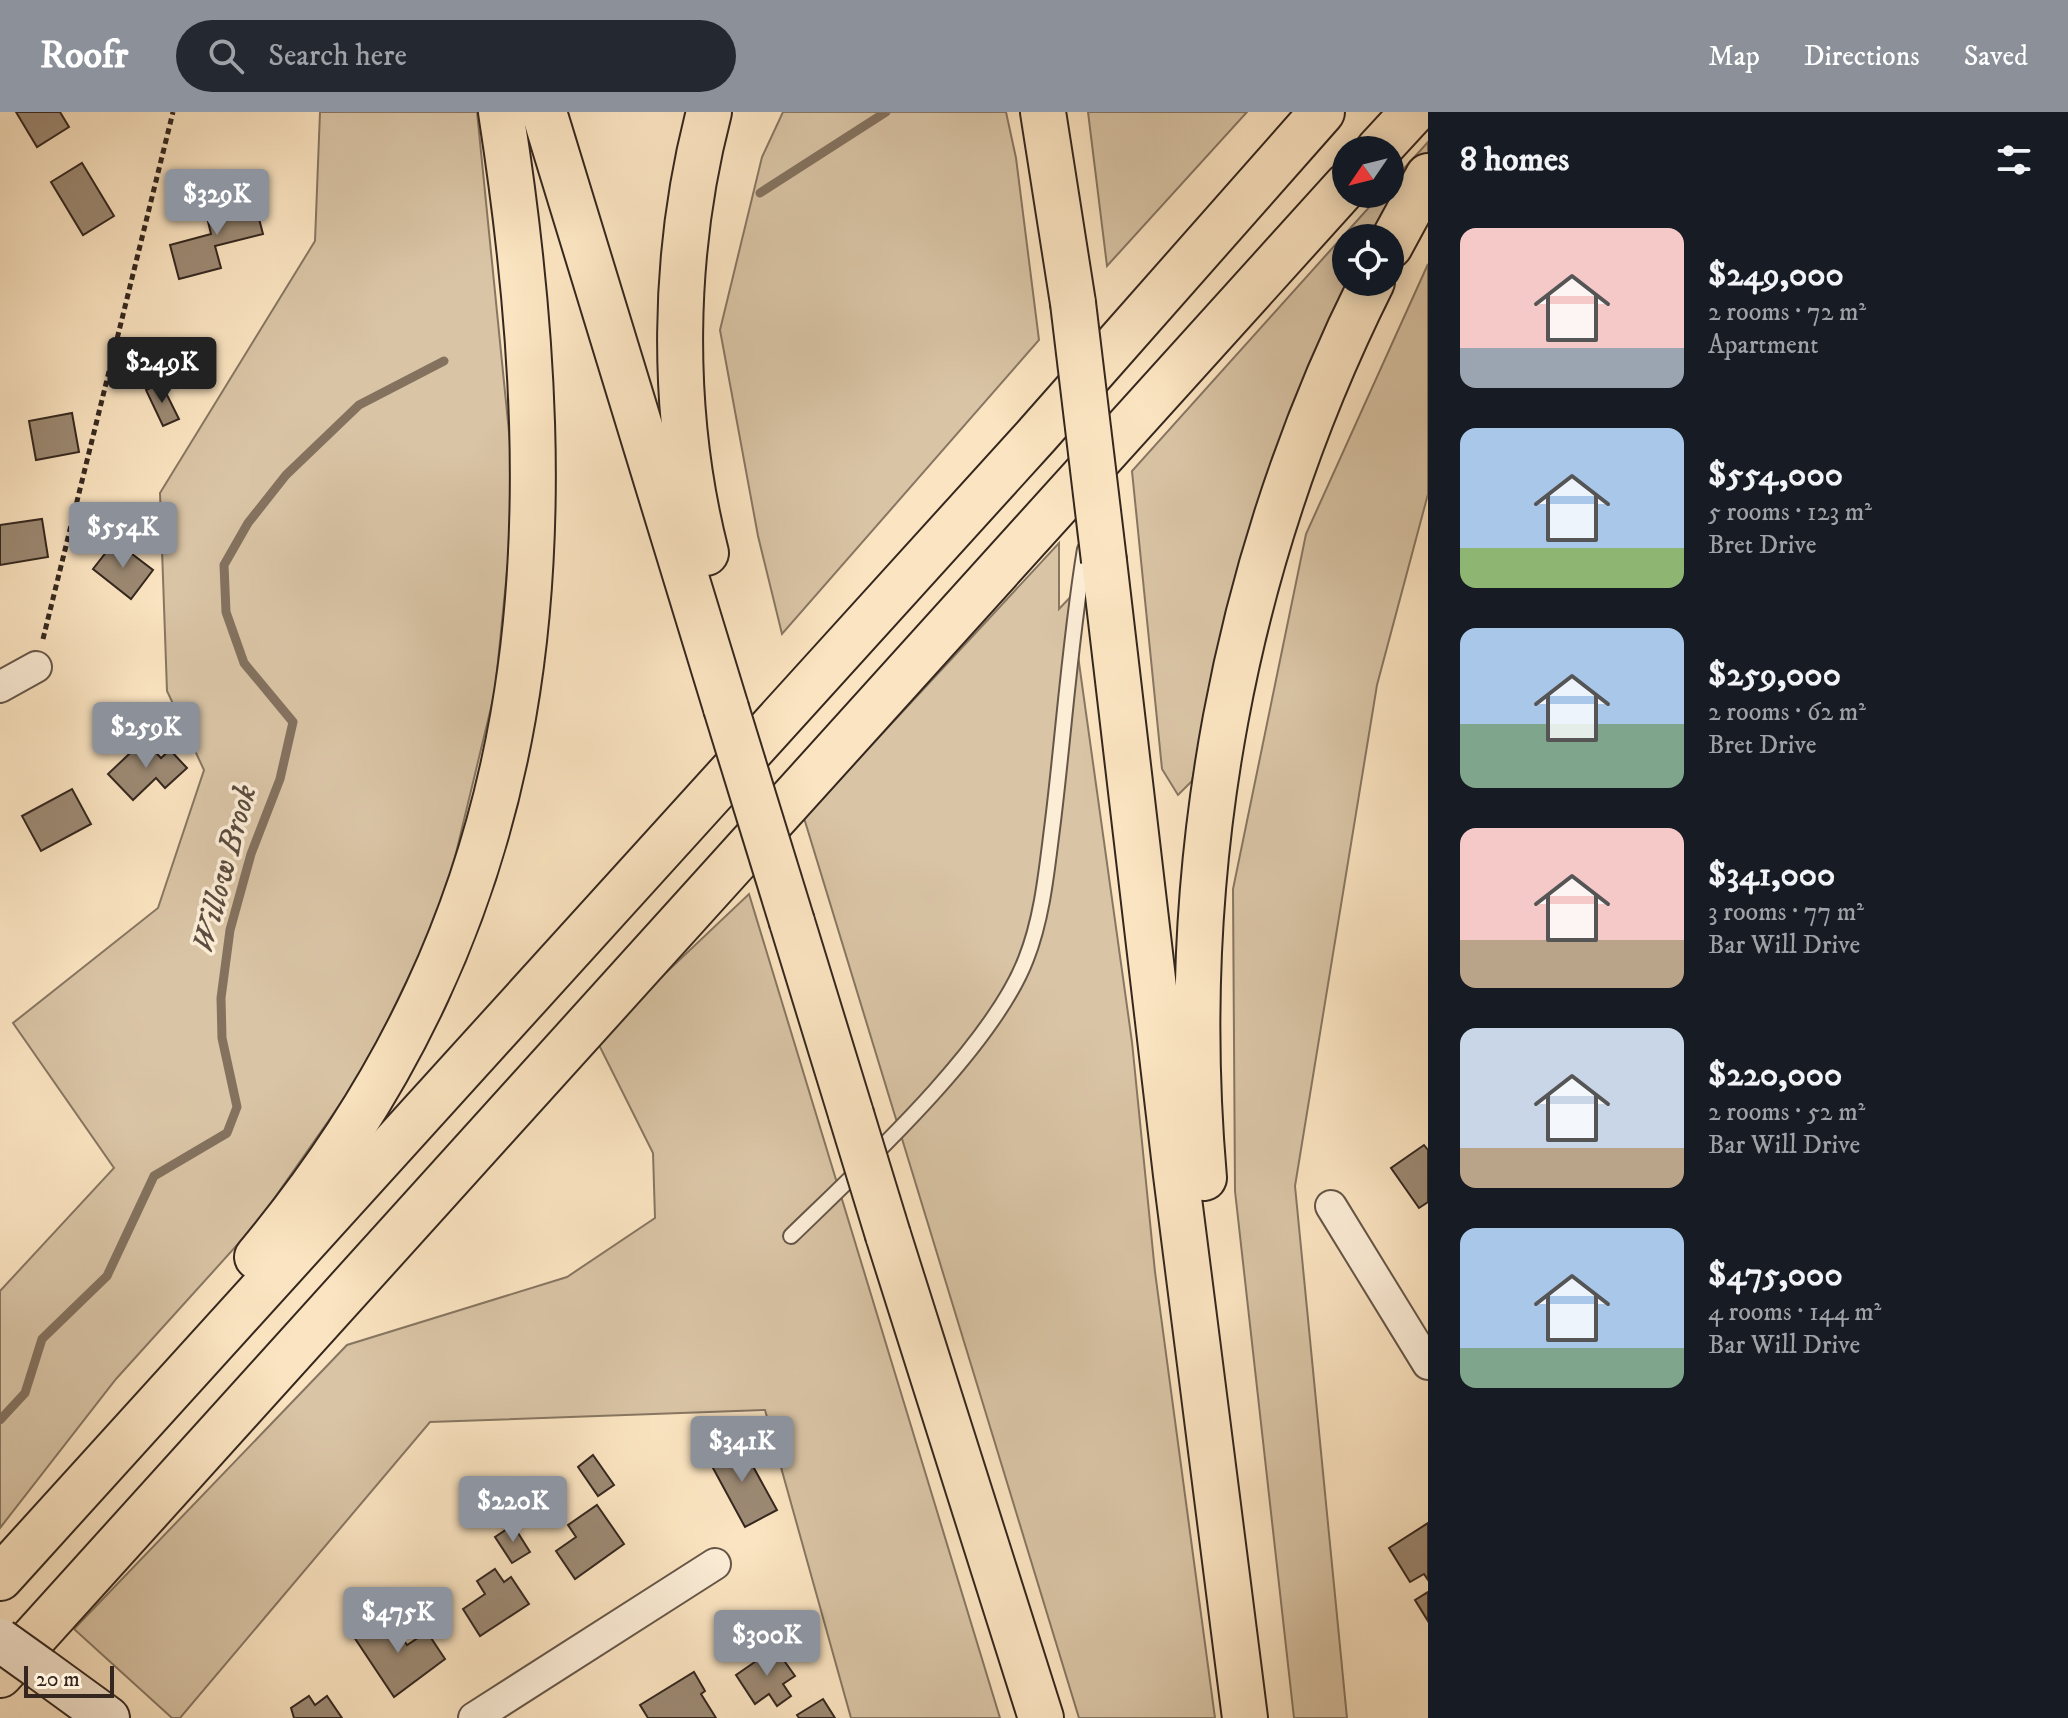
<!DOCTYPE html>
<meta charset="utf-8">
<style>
:root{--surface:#171b24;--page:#242831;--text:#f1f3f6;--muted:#9ea1a6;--accent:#8c9099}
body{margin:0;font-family:"IM FELL DW Pica",serif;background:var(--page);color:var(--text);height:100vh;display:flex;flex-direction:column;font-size:30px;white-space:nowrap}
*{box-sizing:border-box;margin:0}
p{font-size:26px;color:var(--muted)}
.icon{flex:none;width:44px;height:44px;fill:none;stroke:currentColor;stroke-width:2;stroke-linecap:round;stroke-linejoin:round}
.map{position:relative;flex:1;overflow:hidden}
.panel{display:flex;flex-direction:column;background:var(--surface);width:640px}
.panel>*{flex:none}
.needle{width:52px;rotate:235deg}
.buttons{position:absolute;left:1332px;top:24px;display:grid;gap:16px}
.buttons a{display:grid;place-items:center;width:72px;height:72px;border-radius:50%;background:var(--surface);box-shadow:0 4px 20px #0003;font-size:40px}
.scale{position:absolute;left:24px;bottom:20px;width:90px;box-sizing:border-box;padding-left:8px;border:4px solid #35271f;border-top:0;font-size:22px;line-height:28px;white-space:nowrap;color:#35271f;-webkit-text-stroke:6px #fcedd7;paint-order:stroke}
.price{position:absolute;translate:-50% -68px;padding:0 18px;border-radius:8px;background:var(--accent);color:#fff;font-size:26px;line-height:52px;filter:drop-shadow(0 2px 4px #0008)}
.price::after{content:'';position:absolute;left:50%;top:48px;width:24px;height:18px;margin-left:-12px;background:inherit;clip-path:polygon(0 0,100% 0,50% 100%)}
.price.on{background:#222;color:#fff}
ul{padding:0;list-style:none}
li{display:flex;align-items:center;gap:24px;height:200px;padding:0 32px}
li span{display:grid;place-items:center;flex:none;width:224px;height:160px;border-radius:16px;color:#555}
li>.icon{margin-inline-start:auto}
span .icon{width:96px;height:96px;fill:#fffc;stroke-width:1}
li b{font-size:34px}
h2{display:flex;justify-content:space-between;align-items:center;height:96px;padding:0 32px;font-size:34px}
header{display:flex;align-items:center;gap:48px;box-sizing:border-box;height:112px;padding:0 40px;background:var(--accent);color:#fff}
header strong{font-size:38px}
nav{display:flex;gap:44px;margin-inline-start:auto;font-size:28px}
.search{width:560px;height:72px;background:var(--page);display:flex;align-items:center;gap:20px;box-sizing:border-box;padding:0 28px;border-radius:44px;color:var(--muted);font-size:30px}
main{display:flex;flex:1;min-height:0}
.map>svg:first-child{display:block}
.green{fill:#d9c4a5;stroke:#877662;stroke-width:2}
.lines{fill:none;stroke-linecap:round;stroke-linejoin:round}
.stream{stroke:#84725f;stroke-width:9}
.building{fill:#9c8973;stroke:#35271f;stroke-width:2}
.lane-casing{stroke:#665648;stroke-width:18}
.street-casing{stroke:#665648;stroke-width:34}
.secondary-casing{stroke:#35271f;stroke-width:46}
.highway-casing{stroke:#35271f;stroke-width:48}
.path{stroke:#35271f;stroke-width:5;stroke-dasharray:6 4;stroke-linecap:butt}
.lane{stroke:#fcedd7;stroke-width:14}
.street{stroke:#fcedd7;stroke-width:30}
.secondary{stroke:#fcedd7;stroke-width:42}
.highway{stroke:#fbe4c1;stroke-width:44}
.secondary-bridge-casing{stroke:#35271f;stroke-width:46;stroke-linecap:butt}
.highway-bridge-casing{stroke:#35271f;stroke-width:48;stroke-linecap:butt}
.secondary-bridge{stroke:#fcedd7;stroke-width:42}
.highway-bridge{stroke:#fbe4c1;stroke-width:44}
.labels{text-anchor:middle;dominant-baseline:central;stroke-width:7;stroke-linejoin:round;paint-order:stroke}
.water-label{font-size:32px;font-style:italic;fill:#5c4c3f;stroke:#fcedd7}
</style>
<header>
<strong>Roofr</strong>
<div class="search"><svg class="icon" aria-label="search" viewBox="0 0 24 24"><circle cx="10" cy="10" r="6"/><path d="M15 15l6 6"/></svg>Search here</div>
<nav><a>Map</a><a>Directions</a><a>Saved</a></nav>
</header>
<main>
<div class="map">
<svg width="1428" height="1606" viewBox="0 0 1428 1606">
<rect width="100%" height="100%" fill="#fbe4c1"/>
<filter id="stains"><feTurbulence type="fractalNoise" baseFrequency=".0025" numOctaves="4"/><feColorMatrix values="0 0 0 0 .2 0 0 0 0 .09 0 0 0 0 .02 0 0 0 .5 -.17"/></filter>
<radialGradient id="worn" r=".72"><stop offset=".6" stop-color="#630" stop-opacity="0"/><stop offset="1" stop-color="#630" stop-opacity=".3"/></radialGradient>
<g class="green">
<path d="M 320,0 L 477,0 L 515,380 L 495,579 L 444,791 L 364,958 L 257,1111 L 116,1267 L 0,1416 L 0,1179 L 114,1056 L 13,911 L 158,796 L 204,658 L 167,579 L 160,381 L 315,129 Z"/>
<path d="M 783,0 L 1006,0 L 1016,46 L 1039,228 L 782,522 L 758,424 L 720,218 L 762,45 Z"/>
<path d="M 1088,0 L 1247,0 L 1107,154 Z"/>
<path d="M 1428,30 L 1428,52 L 1384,126 L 1346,126 L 1346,170 L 1358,170 L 1215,566 L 1192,669 L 1178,683 L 1162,657 L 1132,359 L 1381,82 L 1390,82 L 1390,72 Z"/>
<path d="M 1428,152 L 1428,382 L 1377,573 L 1295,1074 L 1347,1606 L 1294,1606 L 1235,1079 L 1233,777 L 1306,422 Z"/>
<path d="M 1059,431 L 1059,497 L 1079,476 L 1074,515 L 1132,930 L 1155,1160 L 1215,1606 L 1079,1606 L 804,706 Z"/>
<path d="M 749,782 L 1000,1606 L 851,1606 L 765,1298 L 430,1310 L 180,1606 L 172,1606 L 74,1517 L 347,1233 L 567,1165 L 655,1106 L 653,1041 L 596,927 Z"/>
</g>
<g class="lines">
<g class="stream">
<path d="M 760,81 L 886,0"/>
<path d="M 0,1308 L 25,1281 L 42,1227 L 107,1164 L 154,1064 L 227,1021 L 237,995 L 222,926 L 221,886 L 230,818 L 251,742 L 280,667 L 293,610 L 244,551 L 226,500 L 224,453 L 248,411 L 286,363 L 359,293 L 444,249"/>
</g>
</g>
<g class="building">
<path d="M 16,0 L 60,0 L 69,15 L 37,35 Z"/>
<path d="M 82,51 L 114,104 L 83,123 L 51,70 Z"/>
<path d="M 253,84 L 263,122 L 215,134 L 221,156 L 179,167 L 170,133 L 211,122 L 205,97 Z"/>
<path d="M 161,271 L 179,307 L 163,314 L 146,278 Z"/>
<path d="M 72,301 L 79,340 L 36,348 L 29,309 Z"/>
<path d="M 42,407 L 48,445 L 0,453 L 0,413 Z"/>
<path d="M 115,429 L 153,458 L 131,487 L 93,457 Z"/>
<path d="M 144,628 L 161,646 L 170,638 L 187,656 L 165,676 L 156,666 L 133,688 L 108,662 Z"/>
<path d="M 72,677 L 91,712 L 41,739 L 22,704 Z"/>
<path d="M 1424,1033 L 1428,1038 L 1428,1090 L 1419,1096 L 1391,1056 Z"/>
<path d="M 739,1329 L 777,1398 L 745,1415 L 707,1345 Z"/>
<path d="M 593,1343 L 614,1373 L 598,1384 L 578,1355 Z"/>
<path d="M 597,1393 L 624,1432 L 575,1467 L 556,1439 L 576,1425 L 568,1413 Z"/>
<path d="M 1428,1411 L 1428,1468 L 1424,1462 L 1410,1470 L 1389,1436 Z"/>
<path d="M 513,1413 L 530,1440 L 512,1451 L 495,1425 Z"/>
<path d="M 495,1457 L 504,1470 L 511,1465 L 529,1492 L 480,1524 L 463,1497 L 485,1482 L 477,1469 Z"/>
<path d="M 424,1477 L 440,1503 L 423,1514 L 407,1488 Z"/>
<path d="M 1428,1480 L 1428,1509 L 1415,1488 Z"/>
<path d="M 387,1503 L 407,1533 L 427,1520 L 445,1547 L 394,1585 L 354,1525 Z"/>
<path d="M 775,1536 L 795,1564 L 783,1572 L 791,1584 L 777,1594 L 769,1582 L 755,1592 L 736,1563 Z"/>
<path d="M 694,1560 L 705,1579 L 701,1582 L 716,1606 L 648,1606 L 640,1593 Z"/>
<path d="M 309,1584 L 315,1593 L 327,1584 L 342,1606 L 294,1606 L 291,1596 Z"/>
<path d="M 823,1587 L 835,1606 L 799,1606 L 797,1603 Z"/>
</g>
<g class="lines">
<defs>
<path id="lane" d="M 791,1124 C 861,1056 992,936 1026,847 C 1043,804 1047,755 1053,709 C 1064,619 1070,528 1085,437"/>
<g id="street">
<path d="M 0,575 L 36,555"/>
<path d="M 1331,1094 L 1428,1252"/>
<path d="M 474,1606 L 715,1452"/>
</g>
<path id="secondary" d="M 42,1558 L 108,1606"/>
<g id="highway">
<path d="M 544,0 L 726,596"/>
<path d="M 1043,0 L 1073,191"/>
<path d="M 1378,38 L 1413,0"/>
<path d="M 1390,134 L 1428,64"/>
<path d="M 706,441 C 670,299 672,142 709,0"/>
<path d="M 1104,449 L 1176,1063 L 1245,1606"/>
<path d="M 792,810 L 851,1002"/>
<path d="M 1204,1066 C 1177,757 1233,448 1372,170"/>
<path d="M 888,1123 L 1041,1606"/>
<path d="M 257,1145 C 548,796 568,432 501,0"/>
<path d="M 0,1466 L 1037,323 L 1322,0"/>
<path d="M 0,1563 L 1346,74"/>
</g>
</defs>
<use href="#lane" class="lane-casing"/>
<use href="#street" class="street-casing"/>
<use href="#secondary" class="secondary-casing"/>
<use href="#highway" class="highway-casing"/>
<path class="path" d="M 43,527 L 173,0"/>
<use href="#lane" class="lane"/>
<use href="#street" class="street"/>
<use href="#secondary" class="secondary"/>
<use href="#highway" class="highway"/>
<defs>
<path id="secondary-bridge" d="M 0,1528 L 42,1558"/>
<g id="highway-bridge">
<path d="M 1073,191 L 1104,449"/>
<path d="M 726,596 L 792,810"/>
<path d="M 851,1002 L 888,1123"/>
</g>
</defs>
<use href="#secondary-bridge" class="secondary-bridge-casing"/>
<use href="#highway-bridge" class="highway-bridge-casing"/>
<use href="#secondary-bridge" class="secondary-bridge"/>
<use href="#highway-bridge" class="highway-bridge"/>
</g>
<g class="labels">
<g class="water-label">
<text transform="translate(225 757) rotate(-75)">Willow Brook</text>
</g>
</g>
<rect width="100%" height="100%" filter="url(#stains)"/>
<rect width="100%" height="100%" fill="url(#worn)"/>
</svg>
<div class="buttons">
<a><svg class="needle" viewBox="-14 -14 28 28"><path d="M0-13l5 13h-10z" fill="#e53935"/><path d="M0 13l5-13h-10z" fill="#9ea1a6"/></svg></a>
<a><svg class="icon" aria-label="locate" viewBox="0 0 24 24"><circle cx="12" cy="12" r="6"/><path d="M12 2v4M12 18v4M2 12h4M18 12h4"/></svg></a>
</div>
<div class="scale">20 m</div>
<b class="price" style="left:217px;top:125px">$329K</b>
<b class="price on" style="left:162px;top:293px">$249K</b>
<b class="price" style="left:123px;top:458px">$554K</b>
<b class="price" style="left:146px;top:658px">$259K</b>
<b class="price" style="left:742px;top:1372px">$341K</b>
<b class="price" style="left:513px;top:1432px">$220K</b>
<b class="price" style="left:398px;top:1543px">$475K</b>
<b class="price" style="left:767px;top:1566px">$300K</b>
</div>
<section class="panel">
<h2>8 homes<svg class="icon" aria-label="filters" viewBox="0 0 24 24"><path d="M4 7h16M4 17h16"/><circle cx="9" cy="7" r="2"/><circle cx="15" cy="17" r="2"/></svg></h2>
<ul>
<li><span style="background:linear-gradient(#f6c9c9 75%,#9aa5b1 0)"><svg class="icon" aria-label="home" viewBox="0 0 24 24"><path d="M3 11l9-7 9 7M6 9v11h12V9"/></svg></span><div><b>$249,000</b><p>2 rooms · 72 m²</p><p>Apartment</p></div></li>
<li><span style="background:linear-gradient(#a9c7e8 75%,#8fb573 0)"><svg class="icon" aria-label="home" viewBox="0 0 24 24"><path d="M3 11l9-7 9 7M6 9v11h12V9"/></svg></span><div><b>$554,000</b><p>5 rooms · 123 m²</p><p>Bret Drive</p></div></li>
<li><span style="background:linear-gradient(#a9c7e8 60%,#7fa58c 0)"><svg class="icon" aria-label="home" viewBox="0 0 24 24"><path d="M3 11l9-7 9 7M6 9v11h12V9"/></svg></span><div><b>$259,000</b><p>2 rooms · 62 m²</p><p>Bret Drive</p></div></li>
<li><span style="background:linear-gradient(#f6c9c9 70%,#b9a48a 0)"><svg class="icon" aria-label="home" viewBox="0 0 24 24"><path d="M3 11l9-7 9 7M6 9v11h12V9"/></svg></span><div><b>$341,000</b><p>3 rooms · 77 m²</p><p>Bar Will Drive</p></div></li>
<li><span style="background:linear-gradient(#c9d6e8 75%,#b9a48a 0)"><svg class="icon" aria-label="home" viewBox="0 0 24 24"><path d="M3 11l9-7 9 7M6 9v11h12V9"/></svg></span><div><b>$220,000</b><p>2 rooms · 52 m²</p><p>Bar Will Drive</p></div></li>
<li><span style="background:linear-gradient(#a9c7e8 75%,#7fa58c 0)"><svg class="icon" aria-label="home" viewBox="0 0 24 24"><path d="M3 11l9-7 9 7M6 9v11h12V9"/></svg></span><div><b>$475,000</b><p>4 rooms · 144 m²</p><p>Bar Will Drive</p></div></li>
</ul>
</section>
</main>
